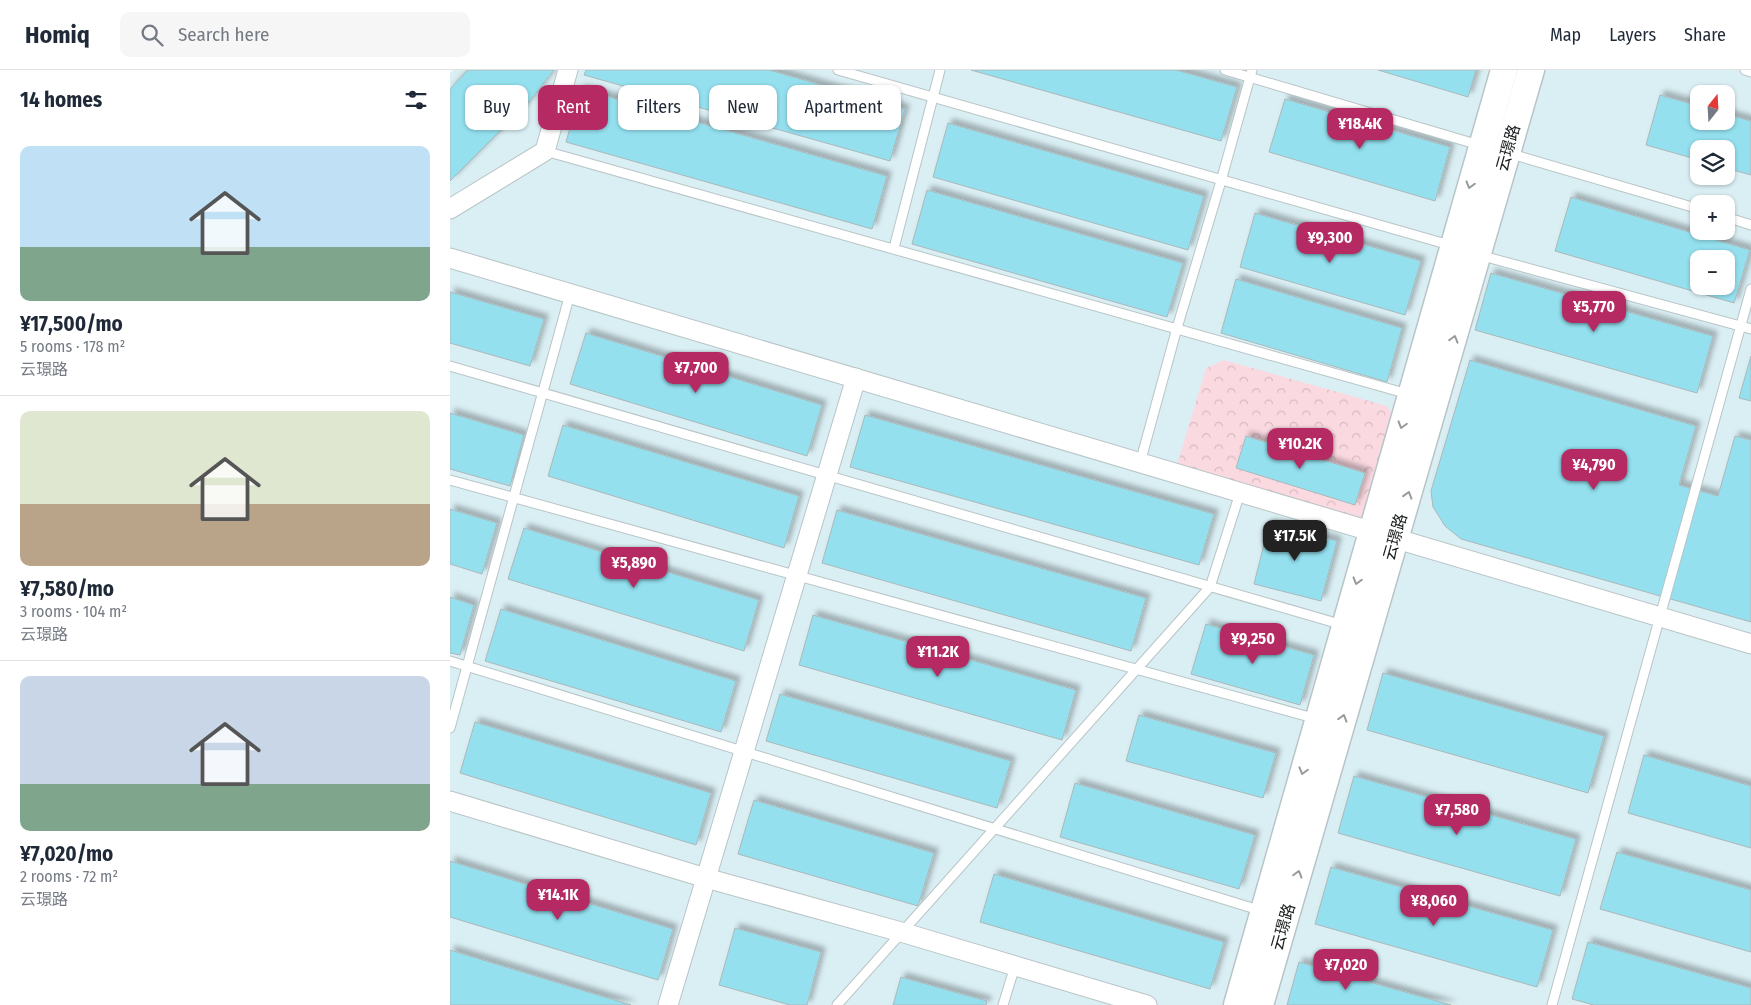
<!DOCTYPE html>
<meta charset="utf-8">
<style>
:root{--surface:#fff;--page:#f6f6f7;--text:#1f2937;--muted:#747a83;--line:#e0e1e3;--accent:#b62a63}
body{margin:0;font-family:"Fira Sans Condensed","Noto Sans SC",sans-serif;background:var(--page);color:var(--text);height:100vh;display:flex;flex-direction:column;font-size:19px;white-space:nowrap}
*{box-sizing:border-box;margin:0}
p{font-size:16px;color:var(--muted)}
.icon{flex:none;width:28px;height:28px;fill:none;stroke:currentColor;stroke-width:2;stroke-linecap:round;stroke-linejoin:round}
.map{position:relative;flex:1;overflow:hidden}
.sheet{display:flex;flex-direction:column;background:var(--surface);width:450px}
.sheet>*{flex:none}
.guide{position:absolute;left:15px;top:15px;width:475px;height:45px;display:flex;gap:10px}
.needle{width:32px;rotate:18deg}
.tools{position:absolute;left:1240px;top:15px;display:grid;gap:10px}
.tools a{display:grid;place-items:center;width:45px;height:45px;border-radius:10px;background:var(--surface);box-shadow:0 1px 4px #0004;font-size:25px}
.price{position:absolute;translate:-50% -42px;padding:0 11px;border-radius:10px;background:var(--accent);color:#fff;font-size:16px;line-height:32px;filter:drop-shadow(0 1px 2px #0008)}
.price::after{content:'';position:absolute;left:50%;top:30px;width:15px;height:11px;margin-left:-8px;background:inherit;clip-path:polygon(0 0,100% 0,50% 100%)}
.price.current{background:#222;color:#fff}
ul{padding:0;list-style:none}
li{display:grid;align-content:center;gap:10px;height:265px;padding:0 20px}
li+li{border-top:1px solid var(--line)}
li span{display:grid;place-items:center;height:155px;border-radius:10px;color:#555}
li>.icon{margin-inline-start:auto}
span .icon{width:90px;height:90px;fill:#fffc;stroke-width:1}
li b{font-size:21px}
h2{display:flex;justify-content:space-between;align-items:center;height:60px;padding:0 20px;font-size:21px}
.chip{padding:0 18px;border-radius:10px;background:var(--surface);box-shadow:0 1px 4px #0004;font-size:18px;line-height:45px}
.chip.current{background:var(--accent);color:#fff}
header{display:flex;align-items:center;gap:30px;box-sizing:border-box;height:70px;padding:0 25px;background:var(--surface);border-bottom:1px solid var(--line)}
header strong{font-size:24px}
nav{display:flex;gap:28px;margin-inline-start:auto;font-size:18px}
.search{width:350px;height:45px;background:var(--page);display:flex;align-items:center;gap:12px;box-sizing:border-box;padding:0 18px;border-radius:10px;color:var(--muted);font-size:19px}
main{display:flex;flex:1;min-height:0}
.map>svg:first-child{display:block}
.built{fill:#daeff4;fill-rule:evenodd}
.forest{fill:url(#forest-crowns)}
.building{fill:#94e0ef;stroke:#acb8ba;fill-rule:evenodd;filter:url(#shadow)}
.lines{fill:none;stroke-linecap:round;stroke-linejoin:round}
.lane-casing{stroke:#b8c4c6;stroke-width:11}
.street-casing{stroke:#b8c4c6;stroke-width:21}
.secondary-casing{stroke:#b8c4c6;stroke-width:29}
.lane{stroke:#fff;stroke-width:9}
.street{stroke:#fff;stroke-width:19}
.secondary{stroke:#fff;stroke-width:26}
.oneway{stroke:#989a9a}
.labels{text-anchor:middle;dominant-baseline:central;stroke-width:4;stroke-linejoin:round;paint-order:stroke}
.street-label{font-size:16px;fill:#1a1e1f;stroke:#fff}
</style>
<header>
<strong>Homiq</strong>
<div class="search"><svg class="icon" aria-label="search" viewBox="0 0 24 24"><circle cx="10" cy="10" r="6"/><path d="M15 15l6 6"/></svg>Search here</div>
<nav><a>Map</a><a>Layers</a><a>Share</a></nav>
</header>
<main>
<section class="sheet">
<h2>14 homes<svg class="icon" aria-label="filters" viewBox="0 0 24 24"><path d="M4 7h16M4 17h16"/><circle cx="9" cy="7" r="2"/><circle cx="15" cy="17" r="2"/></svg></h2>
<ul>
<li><span style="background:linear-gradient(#bfe0f5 65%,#7fa58c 0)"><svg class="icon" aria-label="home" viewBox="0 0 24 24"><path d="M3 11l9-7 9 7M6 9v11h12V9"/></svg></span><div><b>¥17,500/mo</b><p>5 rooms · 178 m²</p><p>云璟路</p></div></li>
<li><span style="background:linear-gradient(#dfe7d0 60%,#b9a48a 0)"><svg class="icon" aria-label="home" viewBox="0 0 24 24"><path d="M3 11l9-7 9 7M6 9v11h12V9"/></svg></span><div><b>¥7,580/mo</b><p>3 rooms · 104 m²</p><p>云璟路</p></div></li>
<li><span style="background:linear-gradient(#c9d6e8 70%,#7fa58c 0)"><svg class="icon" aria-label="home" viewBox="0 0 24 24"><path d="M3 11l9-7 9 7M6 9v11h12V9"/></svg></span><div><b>¥7,020/mo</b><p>2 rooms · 72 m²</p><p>云璟路</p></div></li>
</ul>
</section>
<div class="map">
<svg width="1301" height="935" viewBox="0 0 1301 935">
<defs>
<pattern id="forest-crowns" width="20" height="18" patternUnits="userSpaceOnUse" patternTransform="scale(1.25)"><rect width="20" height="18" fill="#fbd9e1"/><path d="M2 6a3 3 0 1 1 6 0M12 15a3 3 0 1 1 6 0" fill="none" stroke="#d7bac1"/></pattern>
<filter id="shadow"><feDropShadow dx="4.5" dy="-4.5" stdDeviation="2.5" flood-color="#0004"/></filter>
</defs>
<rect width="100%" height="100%" fill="#eefafd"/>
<path class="built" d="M 4,0 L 1301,0 L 1301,935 L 0,935 L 0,3 ZM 1249,24 L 1276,24 L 1276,51 L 1249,51 ZM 1249,79 L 1276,79 L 1276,106 L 1249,106 ZM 1249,134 L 1276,134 L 1276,161 L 1249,161 ZM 1249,189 L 1276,189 L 1276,216 L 1249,216 Z"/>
<path class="forest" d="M 774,290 L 937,336 L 946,350 L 916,450 L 727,395 L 756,298 Z"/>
<g class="building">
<path d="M 18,0 L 104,0 L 79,32 L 0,111 L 0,19 Z"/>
<path d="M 136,0 L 319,0 L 455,39 L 440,91 L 134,5 Z"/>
<path d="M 521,0 L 726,0 L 787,17 L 771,71 Z"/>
<path d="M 928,0 L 1026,0 L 1018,27 Z"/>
<path d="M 131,19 L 437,106 L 422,159 L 116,72 Z"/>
<path d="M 1210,25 L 1249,36 L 1249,51 L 1276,51 L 1276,44 L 1301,51 L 1301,105 L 1276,98 L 1276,79 L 1249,79 L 1249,90 L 1196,75 Z"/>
<path d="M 835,29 L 1000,77 L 985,131 L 819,82 Z"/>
<path d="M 498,53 L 754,126 L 738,180 L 483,107 Z"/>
<path d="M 477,120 L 733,193 L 717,247 L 462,174 Z"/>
<path d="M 1121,127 L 1300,180 L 1284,233 L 1105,181 ZM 1249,189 L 1276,189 L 1276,216 L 1249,216 Z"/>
<path d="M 805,143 L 971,191 L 955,245 L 790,197 Z"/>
<path d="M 1041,203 L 1263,266 L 1247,323 L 1025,260 Z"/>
<path d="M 786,209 L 952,258 L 937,312 L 771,263 Z"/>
<path d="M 0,222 L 94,249 L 80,296 L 0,273 Z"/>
<path d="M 136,263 L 372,335 L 357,386 L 120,314 Z"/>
<path d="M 1301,286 L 1301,331 L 1289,328 Z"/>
<path d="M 1020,290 L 1246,356 L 1229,415 L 1268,426 L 1285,366 L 1301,370 L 1301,552 L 1011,469 L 995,456 L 983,437 L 981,421 Z"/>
<path d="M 0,343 L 74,365 L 60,416 L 0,399 Z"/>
<path d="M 415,345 L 764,444 L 749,495 L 400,397 Z"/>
<path d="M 113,355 L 349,426 L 334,478 L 98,406 Z"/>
<path d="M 796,366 L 915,403 L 905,435 L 786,398 Z"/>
<path d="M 0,439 L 47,453 L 32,504 L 0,494 Z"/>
<path d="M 387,440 L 696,528 L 681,581 L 372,493 Z"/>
<path d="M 819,454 L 887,471 L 871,531 L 804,514 Z"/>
<path d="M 74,458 L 309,530 L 294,581 L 58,509 Z"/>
<path d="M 0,527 L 24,535 L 10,585 L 0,583 Z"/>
<path d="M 51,539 L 286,611 L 271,662 L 35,591 Z"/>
<path d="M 363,545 L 626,620 L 612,670 L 349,595 Z"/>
<path d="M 756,554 L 864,585 L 850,635 L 741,604 Z"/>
<path d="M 933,603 L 1154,666 L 1138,723 L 917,660 Z"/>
<path d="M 330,624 L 561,691 L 547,738 L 316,671 Z"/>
<path d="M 689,645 L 826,683 L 813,728 L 676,691 Z"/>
<path d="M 25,652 L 261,723 L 246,775 L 10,703 Z"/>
<path d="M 1194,685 L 1301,716 L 1301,778 L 1178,743 Z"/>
<path d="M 904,706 L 1126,769 L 1110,826 L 888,763 Z"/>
<path d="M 625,713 L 805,765 L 789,819 L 610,767 Z"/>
<path d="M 304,730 L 484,783 L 468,836 L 288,784 Z"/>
<path d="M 1167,782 L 1301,820 L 1301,882 L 1150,839 Z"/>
<path d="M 0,791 L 223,859 L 208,910 L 0,847 Z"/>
<path d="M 881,797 L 1103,860 L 1087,917 L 865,854 Z"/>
<path d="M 544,804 L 774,872 L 760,919 L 530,852 Z"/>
<path d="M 285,858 L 371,882 L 357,935 L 340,935 L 269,915 Z"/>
<path d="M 1138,872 L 1301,918 L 1301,935 L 1144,935 L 1122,929 Z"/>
<path d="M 0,880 L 181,935 L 0,935 Z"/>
<path d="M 849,892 L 1001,935 L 837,935 Z"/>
<path d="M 451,907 L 537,931 L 536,935 L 443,935 Z"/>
</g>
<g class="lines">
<defs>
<g id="lane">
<path d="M 388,0 L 1003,176"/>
<path d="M 775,0 L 1029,75"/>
<path d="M 1295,0 L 1301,2"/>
<path d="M 95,81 L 958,324"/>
<path d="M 1058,83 L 1249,139"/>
<path d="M 1276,147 L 1301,155"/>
<path d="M 444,178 L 490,0"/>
<path d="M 1029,185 L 1301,259"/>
<path d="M 0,296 L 893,555"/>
<path d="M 690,393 L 727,258 L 771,111 L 802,0"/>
<path d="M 0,410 L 867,649"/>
<path d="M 0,591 L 812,841"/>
<path d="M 0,658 L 120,224"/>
<path d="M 387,935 L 760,517 L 790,423"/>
<path d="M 553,935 L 565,896"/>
<path d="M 1102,935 L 1301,219"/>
</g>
<g id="street">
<path d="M 0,139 L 95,81 L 118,0"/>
<path d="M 0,188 L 1301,574"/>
<path d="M 0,731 L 256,808 L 451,862 L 697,935"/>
<path d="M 218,935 L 406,308"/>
</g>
<g id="secondary">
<path d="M 787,935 L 1054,0"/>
<path d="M 810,935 L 1081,0"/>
</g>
</defs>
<use href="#lane" class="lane-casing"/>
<use href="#street" class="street-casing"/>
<use href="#secondary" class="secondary-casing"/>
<use href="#lane" class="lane"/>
<use href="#street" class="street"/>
<use href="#secondary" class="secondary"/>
</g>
<defs><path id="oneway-chevron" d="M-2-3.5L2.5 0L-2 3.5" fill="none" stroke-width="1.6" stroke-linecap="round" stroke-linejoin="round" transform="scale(1.25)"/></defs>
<g class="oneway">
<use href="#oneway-chevron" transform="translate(1020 115) rotate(106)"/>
<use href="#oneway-chevron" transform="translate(1004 269) rotate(-74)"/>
<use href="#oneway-chevron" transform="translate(952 355) rotate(106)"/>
<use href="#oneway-chevron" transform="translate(958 425) rotate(-73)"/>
<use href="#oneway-chevron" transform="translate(907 511) rotate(106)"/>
<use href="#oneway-chevron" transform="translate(893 648) rotate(-74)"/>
<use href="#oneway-chevron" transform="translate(853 701) rotate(106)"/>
<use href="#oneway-chevron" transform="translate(848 804) rotate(-74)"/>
</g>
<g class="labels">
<g class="street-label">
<text transform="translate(1058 78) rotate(-74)">云璟路</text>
<text transform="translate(945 467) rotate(-74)">云璟路</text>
<text transform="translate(833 857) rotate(-74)">云璟路</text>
</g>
</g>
</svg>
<div class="tools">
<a><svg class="needle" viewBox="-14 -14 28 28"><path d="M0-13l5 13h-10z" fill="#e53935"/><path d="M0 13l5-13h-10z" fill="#747a83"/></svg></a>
<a><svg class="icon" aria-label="layers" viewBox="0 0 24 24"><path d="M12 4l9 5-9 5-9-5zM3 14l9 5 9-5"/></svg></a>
<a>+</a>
<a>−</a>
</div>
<b class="price" style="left:910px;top:80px">¥18.4K</b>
<b class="price" style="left:880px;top:194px">¥9,300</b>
<b class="price" style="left:1144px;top:263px">¥5,770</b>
<b class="price" style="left:246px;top:324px">¥7,700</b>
<b class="price" style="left:850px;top:400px">¥10.2K</b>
<b class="price" style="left:1144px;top:421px">¥4,790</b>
<b class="price current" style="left:845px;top:492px">¥17.5K</b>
<b class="price" style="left:184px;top:519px">¥5,890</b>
<b class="price" style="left:803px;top:595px">¥9,250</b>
<b class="price" style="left:488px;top:608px">¥11.2K</b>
<b class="price" style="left:1007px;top:766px">¥7,580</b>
<b class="price" style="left:108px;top:851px">¥14.1K</b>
<b class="price" style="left:984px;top:857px">¥8,060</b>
<b class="price" style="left:896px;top:921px">¥7,020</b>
<div class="guide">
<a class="chip">Buy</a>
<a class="chip current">Rent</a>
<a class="chip">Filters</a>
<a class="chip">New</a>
<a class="chip">Apartment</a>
</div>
</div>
</main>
